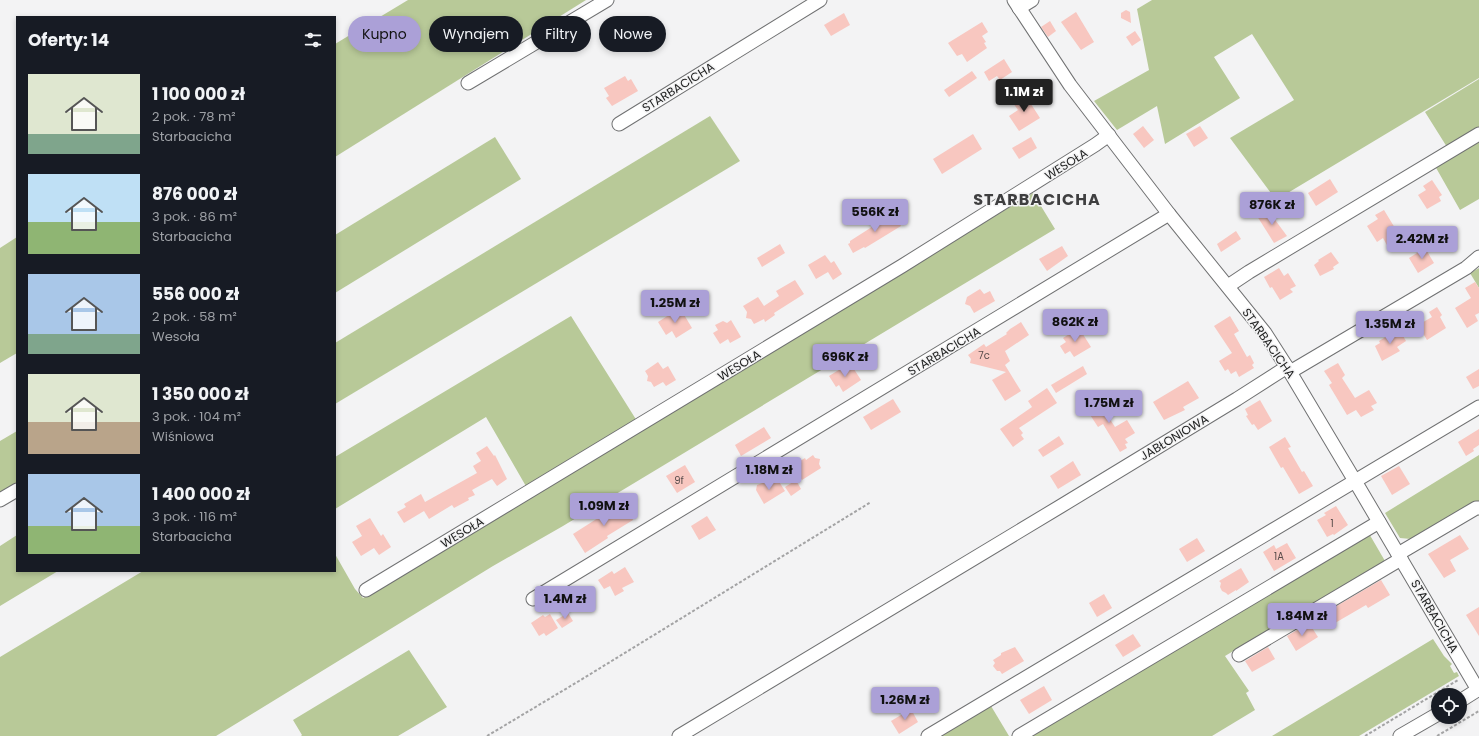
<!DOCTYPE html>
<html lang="pl">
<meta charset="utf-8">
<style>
:root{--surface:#171b24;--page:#242831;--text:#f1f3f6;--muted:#9ea1a6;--accent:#aba0d7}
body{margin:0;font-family:Poppins,sans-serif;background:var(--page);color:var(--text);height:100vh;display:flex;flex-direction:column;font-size:15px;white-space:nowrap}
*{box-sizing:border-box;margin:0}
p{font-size:13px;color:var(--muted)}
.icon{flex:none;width:22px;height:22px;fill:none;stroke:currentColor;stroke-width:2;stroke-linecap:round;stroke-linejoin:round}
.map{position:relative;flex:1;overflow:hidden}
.side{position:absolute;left:16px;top:16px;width:320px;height:556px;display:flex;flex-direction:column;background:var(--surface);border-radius:0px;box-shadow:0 2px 6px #0003}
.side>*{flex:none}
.guide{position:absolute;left:348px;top:16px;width:380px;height:36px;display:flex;gap:8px}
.buttons{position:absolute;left:1431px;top:688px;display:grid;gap:8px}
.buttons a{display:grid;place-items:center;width:36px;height:36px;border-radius:50%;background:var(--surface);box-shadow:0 2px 6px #0003;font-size:20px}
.price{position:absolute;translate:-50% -34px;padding:0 9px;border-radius:4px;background:var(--accent);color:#111;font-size:13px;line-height:26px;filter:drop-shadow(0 1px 2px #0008)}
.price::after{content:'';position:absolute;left:50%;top:24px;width:12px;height:9px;margin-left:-6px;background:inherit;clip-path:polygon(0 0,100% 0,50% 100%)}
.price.on{background:#222;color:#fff}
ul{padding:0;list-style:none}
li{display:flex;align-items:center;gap:12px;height:100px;padding:0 12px}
li span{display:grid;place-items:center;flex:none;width:112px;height:80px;border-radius:0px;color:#555}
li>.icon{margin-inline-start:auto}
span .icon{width:48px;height:48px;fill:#fffc;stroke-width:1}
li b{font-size:17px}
h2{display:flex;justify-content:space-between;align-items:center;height:48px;padding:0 12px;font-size:17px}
.chip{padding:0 14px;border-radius:18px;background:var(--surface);box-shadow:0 2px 6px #0003;font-size:14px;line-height:36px}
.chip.on{background:var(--accent);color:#111}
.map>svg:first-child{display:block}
.green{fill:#b8c998}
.building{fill:#f8c7c0}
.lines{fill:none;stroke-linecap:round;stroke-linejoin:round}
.minor-casing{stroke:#707172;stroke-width:15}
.path{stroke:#a3a3a4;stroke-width:2;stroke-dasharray:3 2;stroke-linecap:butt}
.minor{stroke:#fff;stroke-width:13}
.labels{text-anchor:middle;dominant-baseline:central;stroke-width:3;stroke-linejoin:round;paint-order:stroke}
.number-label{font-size:10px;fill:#574b4a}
.street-label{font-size:12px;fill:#212222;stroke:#f3f3f4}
.district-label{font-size:16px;font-weight:bold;letter-spacing:1px;fill:#3f3f40;stroke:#f3f3f4}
</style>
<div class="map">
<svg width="1479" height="736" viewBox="0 0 1479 736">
<rect width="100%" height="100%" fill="#f3f3f4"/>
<g class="green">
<path d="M 408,0 L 586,0 L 335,157 L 335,44 Z"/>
<path d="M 1152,0 L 1479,0 L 1479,78 L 1276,200 L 1230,138 L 1294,100 L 1252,34 L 1214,57 L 1240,98 L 1165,144 L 1157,106 L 1117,130 L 1094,101 L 1149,70 L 1137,9 Z"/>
<path d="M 1479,79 L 1479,199 L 1460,210 L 1435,166 L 1452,155 L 1425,112 Z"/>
<path d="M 710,116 L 740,161 L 335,404 L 335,343 Z"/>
<path d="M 495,137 L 521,179 L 335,293 L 335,235 Z"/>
<path d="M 1033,193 L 1055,229 L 563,526 L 493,566 L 216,736 L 0,736 L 0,657 L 143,571 L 335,571 L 335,554 L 355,589 L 363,598 L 541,492 Z"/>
<path d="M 17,237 L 17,353 L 0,363 L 0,248 Z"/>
<path d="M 1479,268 L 1479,288 L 1470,273 Z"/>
<path d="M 571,316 L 637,421 L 527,488 L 486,417 L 335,509 L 335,457 Z"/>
<path d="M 17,431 L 17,489 L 0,499 L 0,441 Z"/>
<path d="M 1479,455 L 1479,516 L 1477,513 L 1417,549 L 1411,539 L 1400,538 L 1385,513 Z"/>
<path d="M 1364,525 L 1385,561 L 1225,656 L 1249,691 L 1246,693 L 1255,710 L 1212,736 L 1011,736 L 1153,651 L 1207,616 Z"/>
<path d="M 17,535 L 17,571 L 58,571 L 0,606 L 0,546 Z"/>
<path d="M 1433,639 L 1444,656 L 1452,664 L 1450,666 L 1454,673 L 1457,672 L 1459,676 L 1359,736 L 1272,736 Z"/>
<path d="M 409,650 L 447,707 L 398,736 L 301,736 L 302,735 L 293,720 Z"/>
<path d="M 991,706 L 1009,736 L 937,736 Z"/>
</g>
<g class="building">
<path d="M 1126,10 L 1130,12 L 1131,23 L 1121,18 L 1121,13 Z"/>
<path d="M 1076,12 L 1094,42 L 1081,50 L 1061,22 Z"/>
<path d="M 844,13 L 850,25 L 831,36 L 824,25 Z"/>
<path d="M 1050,21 L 1056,31 L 1048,37 L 1041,27 Z"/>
<path d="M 982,22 L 988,32 L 982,36 L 986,42 L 984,43 L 987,48 L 967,62 L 962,54 L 957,56 L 948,43 Z"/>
<path d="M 1135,31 L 1141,40 L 1132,46 L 1126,37 Z"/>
<path d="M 1004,59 L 1012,72 L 1000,80 L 997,76 L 989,81 L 984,72 Z"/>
<path d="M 972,71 L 977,78 L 949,97 L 944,90 Z"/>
<path d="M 625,76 L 628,81 L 631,79 L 638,91 L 612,106 L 606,98 L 609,96 L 604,88 Z"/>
<path d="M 1029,93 L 1034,102 L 1031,104 L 1040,118 L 1019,131 L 1009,116 L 1018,110 L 1013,103 Z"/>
<path d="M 1143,126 L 1154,140 L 1144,148 L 1133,134 Z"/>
<path d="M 1200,126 L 1208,138 L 1194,147 L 1186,134 Z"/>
<path d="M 973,134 L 982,149 L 942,174 L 933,159 Z"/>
<path d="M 1031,137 L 1037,148 L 1019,159 L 1012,148 Z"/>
<path d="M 1330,179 L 1338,192 L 1316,206 L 1308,193 Z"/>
<path d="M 1432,180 L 1442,195 L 1439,197 L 1441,201 L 1427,209 L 1418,195 L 1426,190 L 1423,186 Z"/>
<path d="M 1267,209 L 1287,236 L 1274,243 L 1257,216 Z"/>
<path d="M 1384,210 L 1401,238 L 1388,247 L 1383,238 L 1377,242 L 1367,226 L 1378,219 L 1375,215 Z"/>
<path d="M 887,214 L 889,219 L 895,215 L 901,226 L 865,248 L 864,247 L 853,253 L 848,244 L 850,243 L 850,241 L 875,225 L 874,224 L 879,221 L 878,220 Z"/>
<path d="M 1236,231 L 1241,239 L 1221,252 L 1217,244 Z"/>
<path d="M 780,244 L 785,253 L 762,267 L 757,258 Z"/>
<path d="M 1062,246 L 1068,256 L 1047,271 L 1039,259 Z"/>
<path d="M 1425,248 L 1434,263 L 1418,273 L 1409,258 Z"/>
<path d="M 1331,252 L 1339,263 L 1333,267 L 1334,269 L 1320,276 L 1314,265 L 1319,261 L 1318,260 Z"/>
<path d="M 825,255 L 831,263 L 834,261 L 842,274 L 833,280 L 828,272 L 816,279 L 808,265 Z"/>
<path d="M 1279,268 L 1284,276 L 1288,273 L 1296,286 L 1290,289 L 1293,292 L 1280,300 L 1272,287 L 1270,288 L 1264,277 Z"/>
<path d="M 795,280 L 804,294 L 774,313 L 775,315 L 765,322 L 764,319 L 754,324 L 751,319 L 746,318 L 747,312 L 743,306 L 758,297 L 764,306 L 779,296 L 776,291 Z"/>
<path d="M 1475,282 L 1479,288 L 1479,313 L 1475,315 L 1478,321 L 1467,328 L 1455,308 L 1471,298 L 1465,288 Z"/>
<path d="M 980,289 L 984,294 L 990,291 L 995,301 L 974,313 L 970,306 L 965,304 L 967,297 Z"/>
<path d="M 1437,307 L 1442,315 L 1440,317 L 1446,328 L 1427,340 L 1418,325 L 1432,317 L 1429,312 Z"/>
<path d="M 680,308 L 692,328 L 676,338 L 672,331 L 666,335 L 658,322 Z"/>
<path d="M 1230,316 L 1239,331 L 1234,334 L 1247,357 L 1250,355 L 1254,363 L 1252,365 L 1254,368 L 1239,377 L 1236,371 L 1231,374 L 1228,369 L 1225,371 L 1219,361 L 1232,353 L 1214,326 Z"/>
<path d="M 731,320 L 741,337 L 730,343 L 728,339 L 720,344 L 713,333 L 718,330 L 715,325 L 723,321 L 727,323 Z"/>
<path d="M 1021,322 L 1029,335 L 1005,351 L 1010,361 L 1005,365 L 1021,391 L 1005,401 L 992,380 L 1006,372 L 970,363 L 971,359 L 968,355 L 984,344 L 986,347 L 1007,334 L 1006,333 L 1010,329 Z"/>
<path d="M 1079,328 L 1091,347 L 1074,357 L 1070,351 L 1065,354 L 1060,346 L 1066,342 L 1063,338 Z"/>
<path d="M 1399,329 L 1406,341 L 1397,347 L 1400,351 L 1382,361 L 1375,346 L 1380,343 L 1379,341 Z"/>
<path d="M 658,362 L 663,369 L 668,366 L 676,380 L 666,386 L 663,382 L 654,387 L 651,382 L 647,381 L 648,376 L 645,371 Z"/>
<path d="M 850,363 L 861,380 L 843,392 L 839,385 L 836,387 L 829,376 Z"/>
<path d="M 1338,363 L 1345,375 L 1342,378 L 1355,398 L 1369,390 L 1377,403 L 1371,406 L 1374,410 L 1361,417 L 1356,410 L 1347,415 L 1329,385 L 1332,383 L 1324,371 Z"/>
<path d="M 1083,366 L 1087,374 L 1056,393 L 1051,385 Z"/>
<path d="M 1479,369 L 1479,386 L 1473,389 L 1466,377 Z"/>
<path d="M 1188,381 L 1199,398 L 1183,407 L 1185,410 L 1164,420 L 1153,402 Z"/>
<path d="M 1047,388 L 1057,403 L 1019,428 L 1023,433 L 1021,435 L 1024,439 L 1013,447 L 1000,429 L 1032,407 L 1028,401 Z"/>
<path d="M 1095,396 L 1115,427 L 1127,420 L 1135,433 L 1125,439 L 1128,443 L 1125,444 L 1127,448 L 1120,452 L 1103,424 L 1098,427 L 1083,404 Z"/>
<path d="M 893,399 L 901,412 L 871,430 L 863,417 Z"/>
<path d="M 1260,400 L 1272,421 L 1258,430 L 1254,424 L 1252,425 L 1246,416 L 1248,415 L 1245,409 Z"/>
<path d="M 764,427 L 771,438 L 741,456 L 735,445 Z"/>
<path d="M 1479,429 L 1479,445 L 1473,449 L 1474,451 L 1466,456 L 1458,442 Z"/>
<path d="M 1059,436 L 1064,444 L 1043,457 L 1038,450 Z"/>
<path d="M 1285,437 L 1291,447 L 1288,448 L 1302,472 L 1304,471 L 1313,486 L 1299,494 L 1283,467 L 1281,468 L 1269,447 Z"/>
<path d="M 487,446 L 494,456 L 495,455 L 507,479 L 497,486 L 492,479 L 472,490 L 475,495 L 468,498 L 469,500 L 454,508 L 452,505 L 429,519 L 424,511 L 404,523 L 397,512 L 406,507 L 404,504 L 421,494 L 425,502 L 477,473 L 473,466 L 481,461 L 476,453 Z"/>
<path d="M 813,455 L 815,458 L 820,459 L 819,464 L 821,468 L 802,480 L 793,465 L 805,458 L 806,460 Z"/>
<path d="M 1073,461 L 1081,475 L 1058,489 L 1050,476 Z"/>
<path d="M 685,465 L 695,482 L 677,493 L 666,476 Z"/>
<path d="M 1399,466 L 1410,484 L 1392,495 L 1381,476 Z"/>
<path d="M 778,480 L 785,491 L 764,504 L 756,490 L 757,485 L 767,481 L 770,485 Z"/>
<path d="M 796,480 L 801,489 L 791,496 L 785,487 Z"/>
<path d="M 623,502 L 626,507 L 630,505 L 636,514 L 632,517 L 633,520 L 607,536 L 608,538 L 585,553 L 573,534 Z"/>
<path d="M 1336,506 L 1348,525 L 1334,535 L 1333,534 L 1327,537 L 1317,520 L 1326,515 L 1324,513 Z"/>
<path d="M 707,516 L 716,530 L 699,540 L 691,526 Z"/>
<path d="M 370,518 L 381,536 L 383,534 L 391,547 L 379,555 L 374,548 L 361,556 L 352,542 L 362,536 L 356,526 Z"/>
<path d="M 1460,535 L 1469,549 L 1450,560 L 1456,571 L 1444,578 L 1428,554 Z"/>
<path d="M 1197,538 L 1205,551 L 1187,562 L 1179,549 Z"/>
<path d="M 1287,543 L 1296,558 L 1274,571 L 1263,552 L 1274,545 L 1276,549 Z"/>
<path d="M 625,567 L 634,582 L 622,588 L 624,591 L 615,596 L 610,586 L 604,589 L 598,580 L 612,571 L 614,574 Z"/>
<path d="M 1241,568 L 1249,582 L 1236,591 L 1236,590 L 1228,595 L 1226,593 L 1222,591 L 1220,587 L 1221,583 L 1219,581 Z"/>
<path d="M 1381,580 L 1390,595 L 1368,608 L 1366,605 L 1335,623 L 1328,611 Z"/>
<path d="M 1104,594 L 1112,608 L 1097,617 L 1089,603 Z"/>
<path d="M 1479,607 L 1479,636 L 1466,615 Z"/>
<path d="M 568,613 L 573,621 L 562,628 L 556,620 Z"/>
<path d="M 550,614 L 558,628 L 546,636 L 544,633 L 539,636 L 531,623 L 543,615 L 545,617 Z"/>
<path d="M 1309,623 L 1318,637 L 1296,651 L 1287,636 Z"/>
<path d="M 1133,634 L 1141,646 L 1123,657 L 1115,645 Z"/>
<path d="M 1015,647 L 1024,661 L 1002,674 L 1000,671 L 997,671 L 993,666 L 995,663 L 993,660 L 1001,655 L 1001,653 Z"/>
<path d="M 1268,647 L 1275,659 L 1252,672 L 1245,661 Z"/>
<path d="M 1044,686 L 1052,700 L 1029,714 L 1020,700 Z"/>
<path d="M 911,709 L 918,722 L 899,734 L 891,721 Z"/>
</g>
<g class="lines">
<defs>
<g id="minor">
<path d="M 1014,0 L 1070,85 L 1169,214 L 1265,333 L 1290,372 L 1355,481 L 1478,690"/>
<path d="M 1019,8 L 1032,0"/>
<path d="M 468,83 L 607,0"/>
<path d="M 619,124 L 820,0"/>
<path d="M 1228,286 L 1249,272 L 1479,134"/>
<path d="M 1290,372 L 1466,268 L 1479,257"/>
<path d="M 0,500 L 17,490"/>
<path d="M 1398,554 L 1476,508 L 1479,508"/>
<path d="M 366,590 L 902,266 L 1095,145 L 1109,135"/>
<path d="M 533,599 L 1169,214"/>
<path d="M 1239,655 L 1401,559"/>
<path d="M 1460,701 L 1479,689"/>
<path d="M 679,736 L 1061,506 L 1237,399 L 1287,367"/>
<path d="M 928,736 L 1479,407"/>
<path d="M 1019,736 L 1379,522"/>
<path d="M 1400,736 L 1438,714"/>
</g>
</defs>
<use href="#minor" class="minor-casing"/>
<g class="path">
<path d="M 1443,689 L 1447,695"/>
<path d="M 1459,717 L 1462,721"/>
<path d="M 487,736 L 579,681 L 871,502"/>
<path d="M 1365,736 L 1458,680"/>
<path d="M 1437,736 L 1479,711"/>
</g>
<use href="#minor" class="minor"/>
</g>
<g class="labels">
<g class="number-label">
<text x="984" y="355">7c</text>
<text x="679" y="480">9f</text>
<text x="1332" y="523">1</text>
<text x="1279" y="556">1A</text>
</g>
<g class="street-label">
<text transform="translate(678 87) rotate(-32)">STARBACICHA</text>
<text transform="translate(1066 164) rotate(-32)">WESOŁA</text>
<text transform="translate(1269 343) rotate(55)">STARBACICHA</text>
<text transform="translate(944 351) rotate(-31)">STARBACICHA</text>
<text transform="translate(739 365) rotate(-31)">WESOŁA</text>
<text transform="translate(1174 437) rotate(-31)">JABŁONIOWA</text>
<text transform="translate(462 532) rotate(-31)">WESOŁA</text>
<text transform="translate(1435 616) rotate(60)">STARBACICHA</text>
</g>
<g class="district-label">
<text x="1037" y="199">STARBACICHA</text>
</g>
</g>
</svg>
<div class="buttons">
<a><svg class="icon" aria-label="locate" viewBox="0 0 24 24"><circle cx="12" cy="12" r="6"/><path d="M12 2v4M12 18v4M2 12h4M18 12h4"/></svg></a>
</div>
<b class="price on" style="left:1024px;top:113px">1.1M zł</b>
<b class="price" style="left:1272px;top:226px">876K zł</b>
<b class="price" style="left:875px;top:233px">556K zł</b>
<b class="price" style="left:1422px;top:260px">2.42M zł</b>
<b class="price" style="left:675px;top:324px">1.25M zł</b>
<b class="price" style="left:1075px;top:343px">862K zł</b>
<b class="price" style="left:1390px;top:345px">1.35M zł</b>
<b class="price" style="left:845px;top:378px">696K zł</b>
<b class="price" style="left:1109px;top:424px">1.75M zł</b>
<b class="price" style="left:769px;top:491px">1.18M zł</b>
<b class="price" style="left:604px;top:527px">1.09M zł</b>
<b class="price" style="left:565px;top:620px">1.4M zł</b>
<b class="price" style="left:1302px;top:637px">1.84M zł</b>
<b class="price" style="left:905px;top:721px">1.26M zł</b>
<div class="guide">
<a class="chip on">Kupno</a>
<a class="chip">Wynajem</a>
<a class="chip">Filtry</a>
<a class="chip">Nowe</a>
</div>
<section class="side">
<h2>Oferty: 14<svg class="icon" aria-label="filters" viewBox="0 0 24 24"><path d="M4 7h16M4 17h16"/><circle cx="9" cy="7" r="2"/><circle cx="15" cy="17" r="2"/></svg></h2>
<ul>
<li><span style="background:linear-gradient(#dfe7d0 75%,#7fa58c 0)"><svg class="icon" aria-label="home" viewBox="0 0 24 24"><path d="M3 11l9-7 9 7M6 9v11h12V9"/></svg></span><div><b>1 100 000 zł</b><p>2 pok. · 78 m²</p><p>Starbacicha</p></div></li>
<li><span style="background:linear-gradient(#bfe0f5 60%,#8fb573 0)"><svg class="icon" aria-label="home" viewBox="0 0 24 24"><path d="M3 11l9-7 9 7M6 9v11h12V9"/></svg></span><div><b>876 000 zł</b><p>3 pok. · 86 m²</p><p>Starbacicha</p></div></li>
<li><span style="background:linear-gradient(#a9c7e8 75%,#7fa58c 0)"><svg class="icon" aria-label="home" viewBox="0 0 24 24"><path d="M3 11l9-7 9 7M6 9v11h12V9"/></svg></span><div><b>556 000 zł</b><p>2 pok. · 58 m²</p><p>Wesoła</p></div></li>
<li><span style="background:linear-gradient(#dfe7d0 60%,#b9a48a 0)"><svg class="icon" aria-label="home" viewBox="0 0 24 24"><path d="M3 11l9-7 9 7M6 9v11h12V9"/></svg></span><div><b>1 350 000 zł</b><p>3 pok. · 104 m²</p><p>Wiśniowa</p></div></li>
<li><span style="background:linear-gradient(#a9c7e8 65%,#8fb573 0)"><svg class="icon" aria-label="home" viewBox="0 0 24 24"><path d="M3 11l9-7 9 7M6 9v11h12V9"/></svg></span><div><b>1 400 000 zł</b><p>3 pok. · 116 m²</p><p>Starbacicha</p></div></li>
</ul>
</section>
</div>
